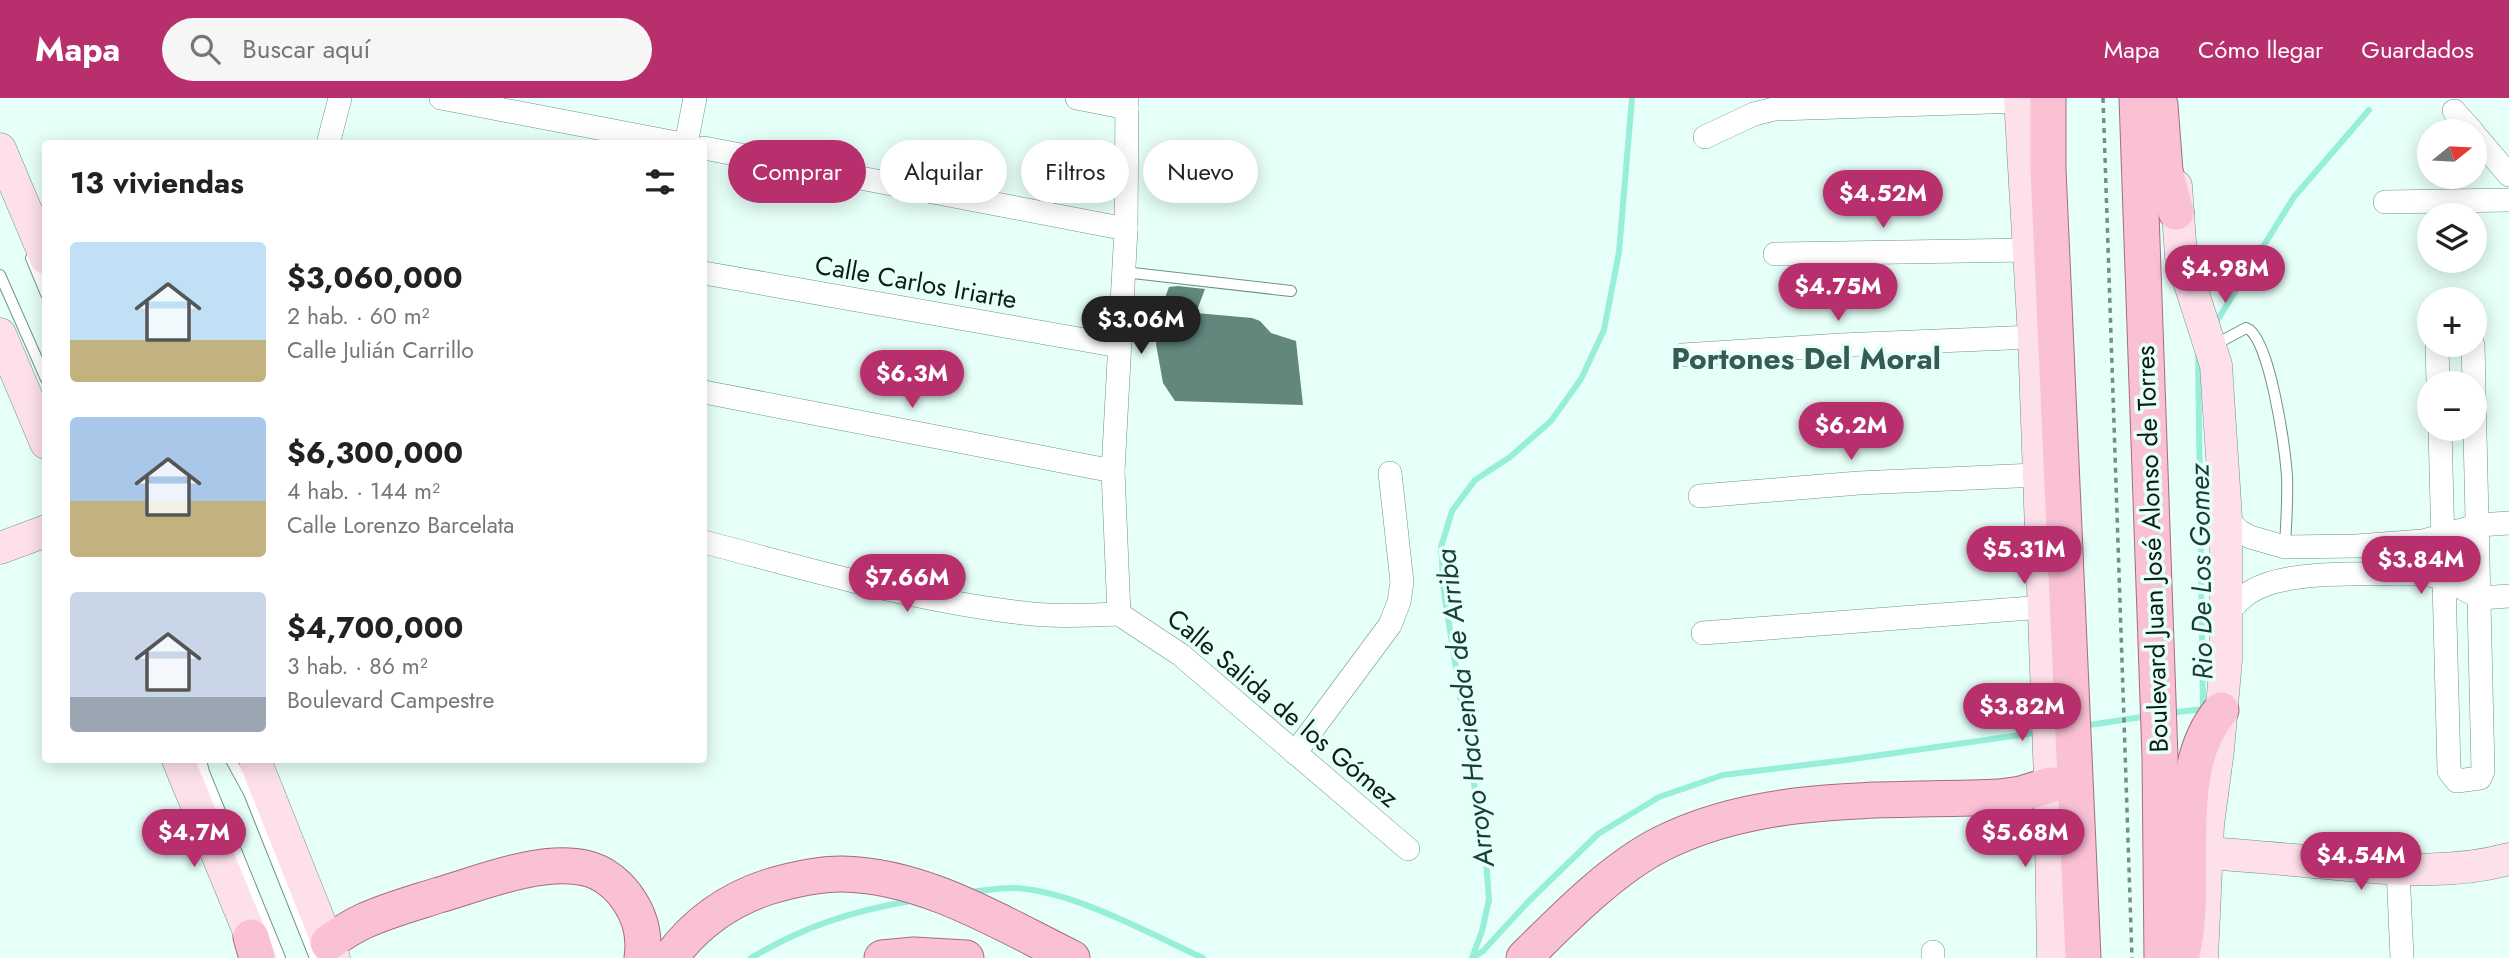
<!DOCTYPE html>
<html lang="es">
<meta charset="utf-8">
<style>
:root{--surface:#fff;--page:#f6f6f6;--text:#222;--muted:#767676;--accent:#b82f6d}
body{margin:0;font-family:Jost,sans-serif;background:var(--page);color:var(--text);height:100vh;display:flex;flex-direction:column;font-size:26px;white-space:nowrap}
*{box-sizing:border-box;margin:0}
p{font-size:23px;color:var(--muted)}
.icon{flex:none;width:38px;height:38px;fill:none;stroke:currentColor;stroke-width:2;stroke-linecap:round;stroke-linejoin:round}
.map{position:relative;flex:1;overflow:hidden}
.panel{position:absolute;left:42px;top:42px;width:665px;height:623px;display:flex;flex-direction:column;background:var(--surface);border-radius:7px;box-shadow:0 4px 18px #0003}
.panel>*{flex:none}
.hud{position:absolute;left:728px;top:42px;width:665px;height:63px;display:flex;gap:14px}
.needle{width:46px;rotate:72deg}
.buttons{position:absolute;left:2417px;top:21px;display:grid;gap:14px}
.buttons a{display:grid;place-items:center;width:70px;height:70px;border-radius:50%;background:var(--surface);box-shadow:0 4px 18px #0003;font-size:35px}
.price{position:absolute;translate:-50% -60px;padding:0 16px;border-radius:24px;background:var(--accent);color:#fff;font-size:23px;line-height:46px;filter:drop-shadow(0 2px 4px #0008)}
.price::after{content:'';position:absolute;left:50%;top:42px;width:21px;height:16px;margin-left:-10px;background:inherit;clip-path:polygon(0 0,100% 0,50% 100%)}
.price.selected{background:#222;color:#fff}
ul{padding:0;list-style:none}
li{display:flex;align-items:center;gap:21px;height:175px;padding:0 28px}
li span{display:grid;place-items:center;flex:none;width:196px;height:140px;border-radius:7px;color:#555}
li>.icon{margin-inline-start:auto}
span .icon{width:84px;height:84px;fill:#fffc;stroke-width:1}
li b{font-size:30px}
h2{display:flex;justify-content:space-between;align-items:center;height:84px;padding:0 28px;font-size:30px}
.chip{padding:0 24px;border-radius:32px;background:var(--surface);box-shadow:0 4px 18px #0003;font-size:24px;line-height:63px}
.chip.selected{background:var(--accent);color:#fff}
header{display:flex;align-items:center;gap:42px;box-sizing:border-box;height:98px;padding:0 35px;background:var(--accent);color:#fff}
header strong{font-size:33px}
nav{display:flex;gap:38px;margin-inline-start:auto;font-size:24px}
.search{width:490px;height:63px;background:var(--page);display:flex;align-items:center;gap:18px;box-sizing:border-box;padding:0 24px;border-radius:38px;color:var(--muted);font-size:26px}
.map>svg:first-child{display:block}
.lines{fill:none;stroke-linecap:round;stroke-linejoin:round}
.stream{stroke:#97eed9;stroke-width:6}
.building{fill:#62887e}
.lane-casing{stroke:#6d9489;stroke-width:12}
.street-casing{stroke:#6d9489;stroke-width:24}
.secondary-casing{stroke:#6d9489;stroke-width:33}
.primary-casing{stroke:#a56c81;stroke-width:37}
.path{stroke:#798d88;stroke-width:3.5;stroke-dasharray:5 5;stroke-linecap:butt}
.lane{stroke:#fff;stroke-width:10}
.street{stroke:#fff;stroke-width:23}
.secondary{stroke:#fde0ea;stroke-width:32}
.primary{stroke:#fac1d5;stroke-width:35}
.labels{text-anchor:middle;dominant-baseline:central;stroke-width:7;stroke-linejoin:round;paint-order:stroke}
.street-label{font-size:26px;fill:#0d1d19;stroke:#e6fff8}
.water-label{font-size:28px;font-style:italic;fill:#163f36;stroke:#e6fff8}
.quarter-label{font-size:30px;font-weight:bold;fill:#355b52;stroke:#e6fff8}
</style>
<header>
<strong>Mapa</strong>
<div class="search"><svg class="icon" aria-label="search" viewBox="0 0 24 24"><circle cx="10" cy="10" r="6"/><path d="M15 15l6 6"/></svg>Buscar aquí</div>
<nav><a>Mapa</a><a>Cómo llegar</a><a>Guardados</a></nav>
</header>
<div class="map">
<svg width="2509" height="860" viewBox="0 0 2509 860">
<rect width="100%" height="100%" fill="#e6fff8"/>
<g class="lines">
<g class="stream">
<path d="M 2215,226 L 2294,99 L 2369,12"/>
<path d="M 2169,615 L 2203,611 L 2198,256"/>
<path d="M 2083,628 L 2148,618"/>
<path d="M 970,794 C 984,793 1000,789 1014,790 C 1073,793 1149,835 1203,860"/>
<path d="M 751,860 C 803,829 851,813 911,803"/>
<path d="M 1472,860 L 1483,853 L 1528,804 L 1598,736 L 1659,699 L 1723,677 L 1846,662 L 2041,634"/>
<path d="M 1472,860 L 1482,833 L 1489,802 L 1486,762 L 1444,494 L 1441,449 L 1452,413 L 1475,382 L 1510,359 L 1551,323 L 1581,281 L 1604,232 L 1619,154 L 1632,0"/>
</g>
</g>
<path class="building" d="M 1178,188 L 1205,191 L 1196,215 L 1252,220 L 1260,223 L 1271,235 L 1296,243 L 1303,307 L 1175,303 L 1163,285 L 1156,246 L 1160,220 L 1166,197 L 1169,189 Z"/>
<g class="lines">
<defs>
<g id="lane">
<path d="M 31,160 L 46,196"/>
<path d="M 1124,174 L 1291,193"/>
<path d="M 0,177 L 46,281"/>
<path d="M 2214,247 L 2246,230 C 2270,237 2285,352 2287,378 C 2288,402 2286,426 2285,449"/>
<path d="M 201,662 L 204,674 L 280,860"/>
<path d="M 231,662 L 249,695 L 315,860"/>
</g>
<g id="street">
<path d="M 441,0 L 682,46"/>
<path d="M 1077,0 L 1127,10"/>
<path d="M 2454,13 L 2472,33"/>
<path d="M 2474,36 L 2509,77"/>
<path d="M 1705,39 L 1754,16 L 1774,11 L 2020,3"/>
<path d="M 328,46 L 340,0"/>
<path d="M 686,46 L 695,0"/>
<path d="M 704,50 L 1126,131"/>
<path d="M 2385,104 L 2509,102"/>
<path d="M 1775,156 L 2028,152"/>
<path d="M 704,175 L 1119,248"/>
<path d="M 2437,247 L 2438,285"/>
<path d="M 2473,247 L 2474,285"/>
<path d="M 1683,257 L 1841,247 L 2034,239"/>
<path d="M 704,294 L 1113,373"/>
<path d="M 2440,331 L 2449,673 L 2457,683 L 2480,680 L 2483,673 L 2474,294"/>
<path d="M 1700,398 L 1859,385 L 2037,377"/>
<path d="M 2226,420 L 2239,433 L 2250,439 L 2285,449 L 2357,448 L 2423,443 L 2479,427 L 2509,425"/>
<path d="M 704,444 C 808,471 915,503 1023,515 C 1055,519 1087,517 1119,516"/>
<path d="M 2227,515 C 2235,507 2242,498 2252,493 C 2289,470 2380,477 2425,476 L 2443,480 L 2481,500 L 2509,498"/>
<path d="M 1119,516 L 1113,373 L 1126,131 L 1127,0"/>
<path d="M 1119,516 L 1181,557 L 1408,751"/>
<path d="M 1703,535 L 2043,509"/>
<path d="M 1295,655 L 1390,527 L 1399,504 L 1402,484 L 1390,375"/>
<path d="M 2398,771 L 2402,860"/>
<path d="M 1933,854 L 1933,860"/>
</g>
<g id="secondary">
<path d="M 2020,0 L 2034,239 L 2050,682 L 2053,860"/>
<path d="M 0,51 L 46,160"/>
<path d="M 2176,88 L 2181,158 L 2216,267 L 2226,420 L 2226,562 L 2218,652 L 2208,727 L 2202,860"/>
<path d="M 0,236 L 46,345"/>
<path d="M 0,450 L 46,433"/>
<path d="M 178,662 L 260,860"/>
<path d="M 255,662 L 334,860"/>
<path d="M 2208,755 C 2251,758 2294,762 2337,766 C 2395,771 2452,777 2509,761"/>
</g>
<g id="primary">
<path d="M 2048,0 L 2048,71 L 2083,860"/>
<path d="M 2137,0 L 2160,659 L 2162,860"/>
<path d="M 2160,7 L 2165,73 L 2176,114"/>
<path d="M 251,839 L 257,860"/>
<path d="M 328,845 C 339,837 351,829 364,823 C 388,812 414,805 439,797 C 481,785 541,760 585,770 C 604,774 620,788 630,804 C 641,821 645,840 642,860"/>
<path d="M 670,860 C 695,826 728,802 768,789 C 791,782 817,776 842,776 C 923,777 1001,825 1072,860"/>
<path d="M 882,860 L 914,857 L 966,860"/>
<path d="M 1524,860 C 1563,821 1614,769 1663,745 C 1766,694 1887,704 1999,699 L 2021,696 L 2050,687"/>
<path d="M 2181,860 C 2202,783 2167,676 2221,612"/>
</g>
</defs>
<use href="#lane" class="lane-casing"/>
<use href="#street" class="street-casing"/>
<use href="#secondary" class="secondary-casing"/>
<use href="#primary" class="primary-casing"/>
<path class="path" d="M 2103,0 L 2132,860"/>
<use href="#lane" class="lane"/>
<use href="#street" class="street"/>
<use href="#secondary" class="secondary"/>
<use href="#primary" class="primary"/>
</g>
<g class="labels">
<g class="street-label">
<text transform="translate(916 184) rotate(10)">Calle Carlos Iriarte</text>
<text transform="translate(2152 451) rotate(-92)">Boulevard Juan José Alonso de Torres</text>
<text transform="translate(1283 610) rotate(40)">Calle Salida de los Gómez</text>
</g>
<g class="water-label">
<text transform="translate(2201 474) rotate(-91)">Rio De Los Gomez</text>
<text transform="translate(1465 610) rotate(-97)">Arroyo Hacienda de Arriba</text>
</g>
<g class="quarter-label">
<text x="1806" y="260">Portones Del Moral</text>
</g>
</g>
</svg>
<div class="buttons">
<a><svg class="needle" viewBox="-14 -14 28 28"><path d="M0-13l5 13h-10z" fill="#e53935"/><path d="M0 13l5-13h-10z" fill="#767676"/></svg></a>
<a><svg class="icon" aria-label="layers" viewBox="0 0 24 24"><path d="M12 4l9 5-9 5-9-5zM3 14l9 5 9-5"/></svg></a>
<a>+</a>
<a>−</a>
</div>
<b class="price" style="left:1883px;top:132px">$4.52M</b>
<b class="price" style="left:2225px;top:207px">$4.98M</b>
<b class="price" style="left:1838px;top:225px">$4.75M</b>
<b class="price selected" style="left:1141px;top:258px">$3.06M</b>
<b class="price" style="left:912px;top:312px">$6.3M</b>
<b class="price" style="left:1851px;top:364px">$6.2M</b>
<b class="price" style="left:2024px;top:488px">$5.31M</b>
<b class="price" style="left:2421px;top:498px">$3.84M</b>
<b class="price" style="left:907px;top:516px">$7.66M</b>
<b class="price" style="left:2022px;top:645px">$3.82M</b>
<b class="price" style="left:194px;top:771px">$4.7M</b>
<b class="price" style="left:2025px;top:771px">$5.68M</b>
<b class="price" style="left:2361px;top:794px">$4.54M</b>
<div class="hud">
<a class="chip selected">Comprar</a>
<a class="chip">Alquilar</a>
<a class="chip">Filtros</a>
<a class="chip">Nuevo</a>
</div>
<section class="panel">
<h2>13 viviendas<svg class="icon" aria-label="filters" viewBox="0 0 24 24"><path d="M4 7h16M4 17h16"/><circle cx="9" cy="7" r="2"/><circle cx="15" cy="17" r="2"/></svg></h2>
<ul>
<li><span style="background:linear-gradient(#bfe0f5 70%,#c2b280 0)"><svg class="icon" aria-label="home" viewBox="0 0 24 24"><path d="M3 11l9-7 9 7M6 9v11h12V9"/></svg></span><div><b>$3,060,000</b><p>2 hab. · 60 m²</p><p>Calle Julián Carrillo</p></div></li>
<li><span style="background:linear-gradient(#a9c7e8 60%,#c2b280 0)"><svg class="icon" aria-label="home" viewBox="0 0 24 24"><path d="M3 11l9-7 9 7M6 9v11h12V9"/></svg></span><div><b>$6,300,000</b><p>4 hab. · 144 m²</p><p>Calle Lorenzo Barcelata</p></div></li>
<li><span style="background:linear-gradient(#c9d6e8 75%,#9aa5b1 0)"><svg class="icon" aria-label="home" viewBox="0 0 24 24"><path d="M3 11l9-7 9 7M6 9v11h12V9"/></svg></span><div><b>$4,700,000</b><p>3 hab. · 86 m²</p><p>Boulevard Campestre</p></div></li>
</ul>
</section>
</div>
